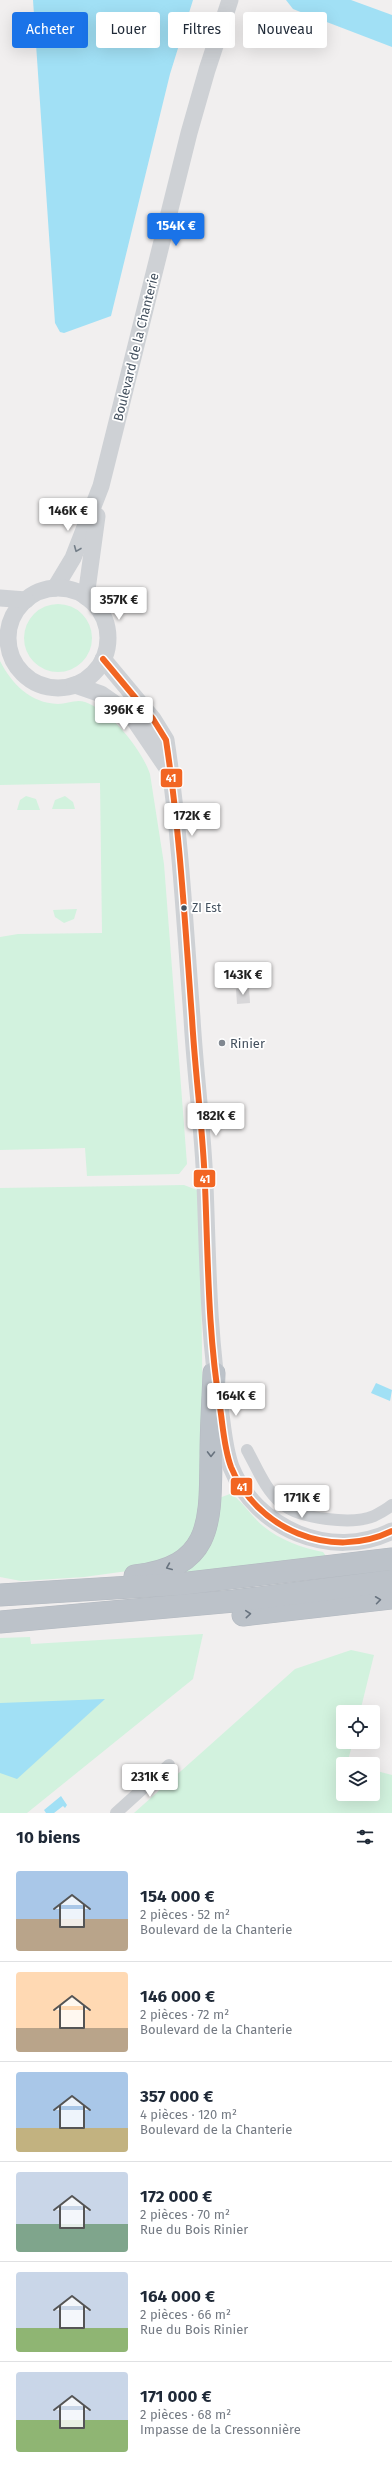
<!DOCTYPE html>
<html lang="fr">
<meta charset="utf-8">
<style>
:root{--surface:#fff;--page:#f2f2f3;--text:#1f2937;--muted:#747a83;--line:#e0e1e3;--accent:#1a73e8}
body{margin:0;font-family:"Fira Sans",sans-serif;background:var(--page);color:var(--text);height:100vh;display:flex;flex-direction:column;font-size:15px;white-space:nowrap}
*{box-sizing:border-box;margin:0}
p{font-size:13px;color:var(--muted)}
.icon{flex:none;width:22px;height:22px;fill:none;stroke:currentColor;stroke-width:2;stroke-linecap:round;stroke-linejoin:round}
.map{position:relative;height:1813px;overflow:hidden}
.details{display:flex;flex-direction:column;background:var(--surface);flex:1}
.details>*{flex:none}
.top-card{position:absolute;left:12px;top:12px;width:368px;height:36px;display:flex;gap:8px}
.fabs{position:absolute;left:336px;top:1705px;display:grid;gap:8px}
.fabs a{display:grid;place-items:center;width:44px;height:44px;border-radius:4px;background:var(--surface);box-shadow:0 4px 16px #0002;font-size:20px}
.price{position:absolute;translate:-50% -34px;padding:0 9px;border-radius:4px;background:#fff;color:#222;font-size:13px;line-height:26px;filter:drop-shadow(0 1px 2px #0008)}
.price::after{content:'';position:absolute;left:50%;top:24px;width:12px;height:9px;margin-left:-6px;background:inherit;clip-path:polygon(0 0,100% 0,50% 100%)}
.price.current{background:var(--accent);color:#fff}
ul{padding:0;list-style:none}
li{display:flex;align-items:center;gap:12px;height:100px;padding:0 16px}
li+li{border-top:1px solid var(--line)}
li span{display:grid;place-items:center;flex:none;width:112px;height:80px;border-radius:4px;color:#555}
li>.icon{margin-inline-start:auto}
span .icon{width:48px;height:48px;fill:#fffc;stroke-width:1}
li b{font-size:17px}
h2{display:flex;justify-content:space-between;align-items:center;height:48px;padding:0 16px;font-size:17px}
.pill{padding:0 14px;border-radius:4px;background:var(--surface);box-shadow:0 4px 16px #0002;font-size:14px;line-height:36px}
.pill.current{background:var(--accent);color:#fff}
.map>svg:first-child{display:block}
.green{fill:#d2f2de}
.water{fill:#a1e0f5}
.building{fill:#d8d7d9}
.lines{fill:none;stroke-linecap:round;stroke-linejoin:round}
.highway-casing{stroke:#b3b9c0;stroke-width:23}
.street{stroke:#cdd0d4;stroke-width:12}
.secondary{stroke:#ced1d5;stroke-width:17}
.highway{stroke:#bcc2c9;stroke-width:22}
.bus-1-casing{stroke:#fff;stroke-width:9}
.bus-1{stroke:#f26522;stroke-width:6}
.oneway{stroke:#747e88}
.oneway2{stroke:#68737f}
.bus-dot{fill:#44515f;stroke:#fff;stroke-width:1.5}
.poi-dot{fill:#818891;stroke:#fff;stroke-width:1.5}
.labels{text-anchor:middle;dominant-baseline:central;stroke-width:3.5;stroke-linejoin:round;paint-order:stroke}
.bus-label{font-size:12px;fill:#44515f;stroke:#fff;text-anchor:start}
.street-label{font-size:13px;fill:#44515f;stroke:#fff}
.poi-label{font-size:13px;fill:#44515f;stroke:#fff;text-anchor:start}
.line-badge{stroke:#fff;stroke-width:1.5}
.badge-label{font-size:11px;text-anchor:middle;font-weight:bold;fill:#fff}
</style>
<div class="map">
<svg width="392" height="1813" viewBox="0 0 392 1813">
<rect width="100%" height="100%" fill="#f1efef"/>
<g class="green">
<circle cx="58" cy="638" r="34"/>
<path d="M 0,661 C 12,684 30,703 58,704 C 67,704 76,699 85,702 C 111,711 142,750 150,774 L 164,864 L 187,1164 L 179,1174 L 87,1176 L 85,1148 L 0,1150 L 0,937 L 18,934 L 102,933 L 100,783 L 0,785 Z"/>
<path d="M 26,796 L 36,799 L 40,810 L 17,810 L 20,800 Z"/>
<path d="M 65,796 L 73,802 L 75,809 L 52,809 L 55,800 Z"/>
<path d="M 77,909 L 74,919 L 64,923 L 55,917 L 53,910 Z"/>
<path d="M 184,1185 L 197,1190 L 200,1203 L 204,1500 L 202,1516 L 185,1549 L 135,1570 L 84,1577 L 21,1581 L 0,1577 L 0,1188 Z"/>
<path d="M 230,1494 C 238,1496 254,1519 263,1526 C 280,1540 302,1548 323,1552 L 326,1556 L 181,1574 L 219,1498 Z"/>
<path d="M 203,1634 L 193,1679 L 27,1813 L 0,1813 L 0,1638 L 30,1637 L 31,1644 Z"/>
<path d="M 351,1650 L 374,1655 L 360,1712 L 343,1712 L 343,1742 L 353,1742 L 347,1764 L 343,1764 L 343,1794 L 373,1794 L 373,1770 L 392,1775 L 392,1813 L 134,1813 L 295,1669 Z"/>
</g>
<g class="water">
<path d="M 33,0 L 193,0 L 170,74 L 111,316 L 64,333 L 60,332 L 55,323 Z"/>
<path d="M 286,0 L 351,0 L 392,15 L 392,47 L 298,11 L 293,9 Z"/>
<path d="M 376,1383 L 392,1390 L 390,1401 L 371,1393 Z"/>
<path d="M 105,1699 L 17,1779 L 0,1773 L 0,1703 Z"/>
<path d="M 61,1796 L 67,1805 L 65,1808 L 63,1806 L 54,1813 L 46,1813 L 44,1810 Z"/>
</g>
<path class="building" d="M 249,988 L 250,1003 L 237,1004 L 236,989 Z"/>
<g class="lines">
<defs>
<g id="highway">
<path d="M 135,1576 C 214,1567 210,1520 211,1456 C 211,1428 213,1401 214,1373"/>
<path d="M 0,1595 L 180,1584 L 392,1559"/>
<path d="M 243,1615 L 392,1598"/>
<path d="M 0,1622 L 234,1601 L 392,1581"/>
</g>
</defs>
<use href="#highway" class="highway-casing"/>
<g class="street">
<path d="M 247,1450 C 258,1470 265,1489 282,1504 C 300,1519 353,1525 374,1516 C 380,1513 387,1509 392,1505"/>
<path d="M 116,1813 L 169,1765"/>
</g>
<g class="secondary">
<path d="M 55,588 L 73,558 L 101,486 L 189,133 L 207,70 L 230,0"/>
<circle cx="58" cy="638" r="50"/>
<path d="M 86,597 L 97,516"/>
<path d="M 0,598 L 26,600"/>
<path d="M 103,659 L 153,719 L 166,740 C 180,832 185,925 192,1018 C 195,1073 203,1129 205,1185 C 208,1259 208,1334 220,1407 C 223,1427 224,1448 231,1467 C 256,1529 331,1561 392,1531"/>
<path d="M 75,685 L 101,694 L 131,715 L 169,771"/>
</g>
<use href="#highway" class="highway"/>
<defs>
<path id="bus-1" d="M 103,659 L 153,719 L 166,740 C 180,832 185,925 192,1018 C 195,1073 203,1129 205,1185 C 208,1259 208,1334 220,1407 C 223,1427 224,1448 231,1467 C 256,1529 331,1561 392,1531"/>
</defs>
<use href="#bus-1" class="bus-1-casing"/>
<use href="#bus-1" class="bus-1"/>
</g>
<defs><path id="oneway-chevron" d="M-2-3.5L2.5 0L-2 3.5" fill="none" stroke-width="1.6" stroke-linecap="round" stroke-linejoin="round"/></defs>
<use class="oneway" href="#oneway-chevron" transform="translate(77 549) rotate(112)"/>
<g class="oneway2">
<use href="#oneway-chevron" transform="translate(211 1454) rotate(91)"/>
<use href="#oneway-chevron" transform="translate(169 1567) rotate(157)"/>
<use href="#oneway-chevron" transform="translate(378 1600) rotate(-8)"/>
<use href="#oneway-chevron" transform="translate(248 1614) rotate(-5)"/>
</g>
<circle class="bus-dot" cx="184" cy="908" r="3.5"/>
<circle class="poi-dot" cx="222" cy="1043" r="4"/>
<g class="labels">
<g class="bus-label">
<text x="192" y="908">ZI Est</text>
</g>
<g class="street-label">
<text transform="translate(136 347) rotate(-76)">Boulevard de la Chanterie</text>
</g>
<g class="poi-label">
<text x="230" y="1043">Rinier</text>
</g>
</g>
<g class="line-badge">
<rect x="160" y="768" width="23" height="20" rx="4" fill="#f26522"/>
<rect x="193" y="1169" width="23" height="19" rx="4" fill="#f26522"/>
<rect x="230" y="1477" width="23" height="19" rx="4" fill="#f26522"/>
</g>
<g class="badge-label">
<text x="171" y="782">41</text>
<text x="205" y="1183">41</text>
<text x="242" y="1491">41</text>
</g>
</svg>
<div class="fabs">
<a><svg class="icon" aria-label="locate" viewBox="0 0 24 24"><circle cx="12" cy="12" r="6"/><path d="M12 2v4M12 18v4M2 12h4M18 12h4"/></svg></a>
<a><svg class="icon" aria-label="layers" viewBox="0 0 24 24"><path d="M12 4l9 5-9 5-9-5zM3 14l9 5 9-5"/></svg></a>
</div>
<b class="price current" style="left:176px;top:247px">154K €</b>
<b class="price" style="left:68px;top:532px">146K €</b>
<b class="price" style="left:119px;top:621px">357K €</b>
<b class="price" style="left:124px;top:731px">396K €</b>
<b class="price" style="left:192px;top:837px">172K €</b>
<b class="price" style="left:243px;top:996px">143K €</b>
<b class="price" style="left:216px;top:1137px">182K €</b>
<b class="price" style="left:236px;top:1417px">164K €</b>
<b class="price" style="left:302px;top:1519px">171K €</b>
<b class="price" style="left:150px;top:1798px">231K €</b>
<div class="top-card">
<a class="pill current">Acheter</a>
<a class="pill">Louer</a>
<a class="pill">Filtres</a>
<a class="pill">Nouveau</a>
</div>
</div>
<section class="details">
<h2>10 biens<svg class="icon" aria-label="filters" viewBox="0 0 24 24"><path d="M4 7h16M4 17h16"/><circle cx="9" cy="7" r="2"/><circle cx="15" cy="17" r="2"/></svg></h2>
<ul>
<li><span style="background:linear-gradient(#a9c7e8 60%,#b9a48a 0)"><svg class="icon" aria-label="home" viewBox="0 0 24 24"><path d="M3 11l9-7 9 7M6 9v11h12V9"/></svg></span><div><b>154 000 €</b><p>2 pièces · 52 m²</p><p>Boulevard de la Chanterie</p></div></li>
<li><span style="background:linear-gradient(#ffd9b3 70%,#b9a48a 0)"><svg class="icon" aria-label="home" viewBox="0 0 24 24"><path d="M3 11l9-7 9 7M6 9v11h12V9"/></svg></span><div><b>146 000 €</b><p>2 pièces · 72 m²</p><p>Boulevard de la Chanterie</p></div></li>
<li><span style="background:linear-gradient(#a9c7e8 70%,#c2b280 0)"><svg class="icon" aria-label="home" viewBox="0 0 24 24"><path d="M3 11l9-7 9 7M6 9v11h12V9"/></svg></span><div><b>357 000 €</b><p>4 pièces · 120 m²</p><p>Boulevard de la Chanterie</p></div></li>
<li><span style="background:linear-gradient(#c9d6e8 65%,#7fa58c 0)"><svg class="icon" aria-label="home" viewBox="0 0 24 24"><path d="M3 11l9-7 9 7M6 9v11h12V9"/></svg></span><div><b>172 000 €</b><p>2 pièces · 70 m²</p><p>Rue du Bois Rinier</p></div></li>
<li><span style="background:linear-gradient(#c9d6e8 70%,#8fb573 0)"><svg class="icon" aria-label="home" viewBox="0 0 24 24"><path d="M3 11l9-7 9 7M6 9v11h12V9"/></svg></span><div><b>164 000 €</b><p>2 pièces · 66 m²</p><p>Rue du Bois Rinier</p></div></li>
<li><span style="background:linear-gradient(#c9d6e8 60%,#8fb573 0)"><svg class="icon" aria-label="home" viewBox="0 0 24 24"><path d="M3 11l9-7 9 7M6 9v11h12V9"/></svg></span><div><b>171 000 €</b><p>2 pièces · 68 m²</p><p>Impasse de la Cressonnière</p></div></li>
</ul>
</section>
